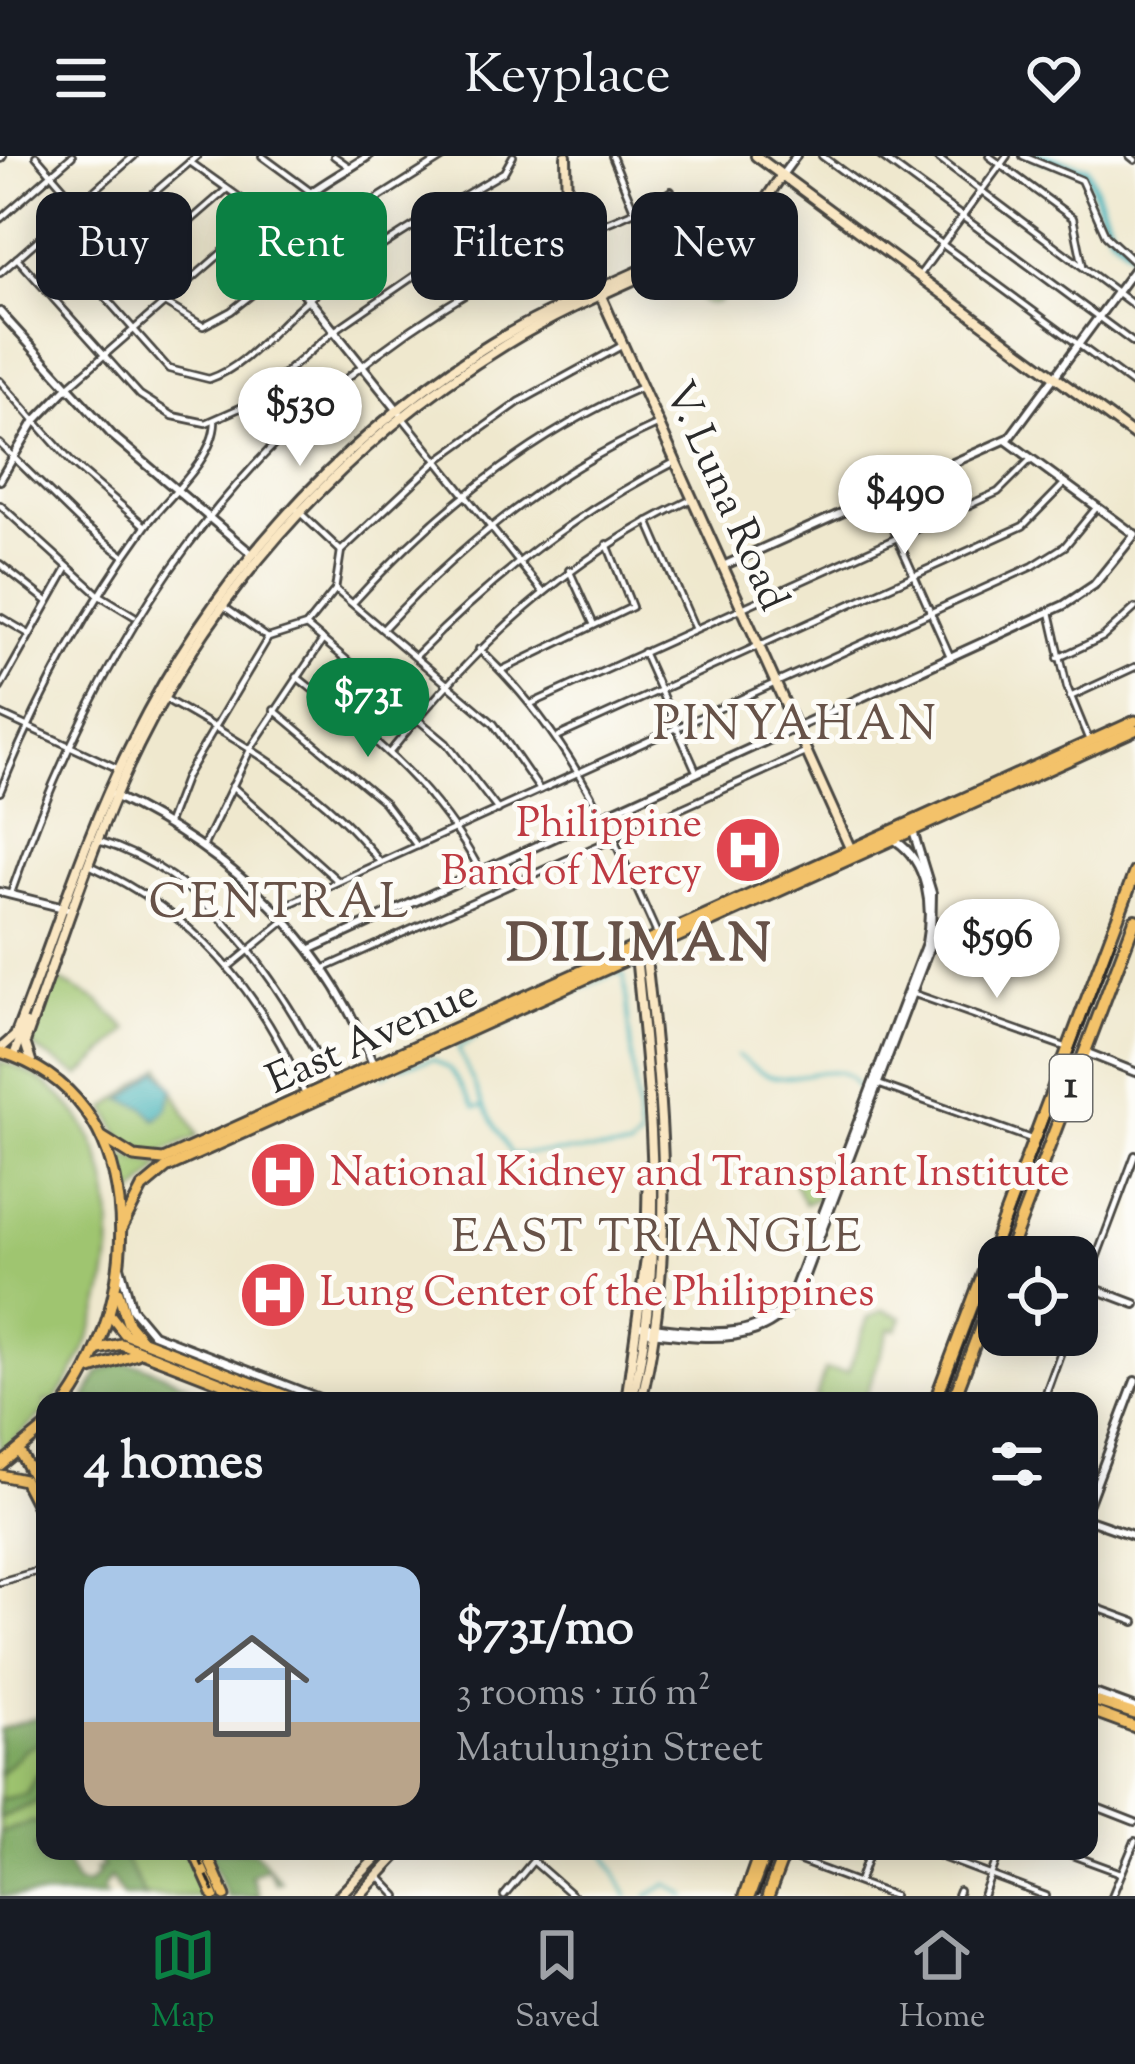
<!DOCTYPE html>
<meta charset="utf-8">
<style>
:root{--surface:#171b24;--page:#242831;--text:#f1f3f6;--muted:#9ea1a6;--line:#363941;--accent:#0b8043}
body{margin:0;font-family:"Sorts Mill Goudy",serif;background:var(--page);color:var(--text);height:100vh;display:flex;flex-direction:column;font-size:45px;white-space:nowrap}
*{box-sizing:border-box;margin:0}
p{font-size:39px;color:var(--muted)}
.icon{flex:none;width:66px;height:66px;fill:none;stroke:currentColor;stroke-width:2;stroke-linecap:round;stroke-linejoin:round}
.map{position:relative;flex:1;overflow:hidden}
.side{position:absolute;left:36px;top:1236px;width:1062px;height:468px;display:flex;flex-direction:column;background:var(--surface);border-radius:24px;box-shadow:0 6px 30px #0003}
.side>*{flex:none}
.hud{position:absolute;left:36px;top:36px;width:1065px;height:108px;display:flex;gap:24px}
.fabs{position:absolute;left:978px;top:1080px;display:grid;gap:24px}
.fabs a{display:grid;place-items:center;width:120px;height:120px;border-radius:24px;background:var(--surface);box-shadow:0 6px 30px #0003;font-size:60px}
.price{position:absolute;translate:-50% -102px;padding:0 27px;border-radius:42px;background:#fff;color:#222;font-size:39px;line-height:78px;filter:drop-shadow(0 3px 6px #0008)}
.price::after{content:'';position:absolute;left:50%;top:72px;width:36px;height:27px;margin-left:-18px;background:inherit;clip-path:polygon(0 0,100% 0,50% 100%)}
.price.current{background:var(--accent);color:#fff}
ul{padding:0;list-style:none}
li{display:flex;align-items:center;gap:36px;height:300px;padding:0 48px}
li+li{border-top:3px solid var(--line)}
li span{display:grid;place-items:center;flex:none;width:336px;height:240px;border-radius:24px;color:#555}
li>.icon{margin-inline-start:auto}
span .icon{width:144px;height:144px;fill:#fffc;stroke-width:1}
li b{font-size:51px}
h2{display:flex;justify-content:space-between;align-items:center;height:144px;padding:0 48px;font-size:51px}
.chip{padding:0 42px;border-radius:24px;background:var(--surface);box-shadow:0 6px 30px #0003;font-size:42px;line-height:108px}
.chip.current{background:var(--accent);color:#fff}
header{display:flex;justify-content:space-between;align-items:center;height:156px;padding:0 48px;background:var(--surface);font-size:54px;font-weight:600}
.tab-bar{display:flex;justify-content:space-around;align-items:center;height:168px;border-top:3px solid var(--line);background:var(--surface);font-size:33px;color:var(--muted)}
.tab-bar a{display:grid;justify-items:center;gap:6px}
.tab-bar .current{color:var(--accent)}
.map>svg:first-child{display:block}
.green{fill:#9fc570;stroke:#65784e;stroke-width:3}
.forest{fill:#7faa62;stroke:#556a46;stroke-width:3}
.water{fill:#3fb0b6;stroke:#356e70;stroke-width:3}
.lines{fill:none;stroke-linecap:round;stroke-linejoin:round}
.stream{stroke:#3fb0b6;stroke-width:3}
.river{stroke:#3fb0b6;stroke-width:8}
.minor-casing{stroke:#484743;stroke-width:10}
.tertiary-casing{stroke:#484743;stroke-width:12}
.secondary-casing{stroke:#484743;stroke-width:14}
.primary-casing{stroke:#484743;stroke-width:15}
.trunk-casing{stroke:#484743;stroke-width:16}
.minor{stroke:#fff;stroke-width:4.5}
.tertiary{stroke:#fff;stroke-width:6}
.secondary{stroke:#fae7c3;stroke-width:8}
.primary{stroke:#f3c26a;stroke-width:9}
.trunk{stroke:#f3c26a;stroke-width:10}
.tram{stroke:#2b2b2b;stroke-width:3}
.rail{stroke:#2b2b2b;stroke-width:3;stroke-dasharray:18 9;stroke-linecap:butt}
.labels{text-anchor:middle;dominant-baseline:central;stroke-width:10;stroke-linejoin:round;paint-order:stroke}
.shield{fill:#fdfcf7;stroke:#6a6a68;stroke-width:3}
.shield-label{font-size:39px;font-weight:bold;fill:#2b2b2b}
.street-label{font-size:42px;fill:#2b2b2b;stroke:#fdfcf7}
.health-label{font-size:42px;fill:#be3a42;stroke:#fdfcf7;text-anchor:start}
.neighbourhood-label{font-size:45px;letter-spacing:3px;fill:#675248;stroke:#fdfcf7}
.quarter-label{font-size:48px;letter-spacing:3px;fill:#675248;stroke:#fdfcf7}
.district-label{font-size:54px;font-weight:bold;letter-spacing:3px;fill:#675248;stroke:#fdfcf7}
</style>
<header><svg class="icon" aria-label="menu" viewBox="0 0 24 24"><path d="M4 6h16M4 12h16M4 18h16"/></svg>Keyplace<svg class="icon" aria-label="heart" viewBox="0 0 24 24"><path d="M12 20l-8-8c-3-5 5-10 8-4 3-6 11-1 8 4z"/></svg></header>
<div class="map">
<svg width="1135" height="1740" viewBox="0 0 1135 1740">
<rect width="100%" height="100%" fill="#fdfcf7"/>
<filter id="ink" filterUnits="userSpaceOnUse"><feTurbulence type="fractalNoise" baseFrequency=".00833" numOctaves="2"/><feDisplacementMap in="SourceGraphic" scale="24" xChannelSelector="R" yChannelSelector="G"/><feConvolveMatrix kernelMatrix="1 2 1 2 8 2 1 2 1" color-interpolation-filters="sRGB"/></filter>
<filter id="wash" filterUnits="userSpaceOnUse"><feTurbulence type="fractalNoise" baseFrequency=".004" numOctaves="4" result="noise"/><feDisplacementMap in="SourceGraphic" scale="48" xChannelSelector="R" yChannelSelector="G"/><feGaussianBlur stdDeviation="2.7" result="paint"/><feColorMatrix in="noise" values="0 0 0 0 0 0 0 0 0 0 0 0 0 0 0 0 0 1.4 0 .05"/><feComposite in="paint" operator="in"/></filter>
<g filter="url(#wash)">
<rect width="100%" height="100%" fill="#efe8ce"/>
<g class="green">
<circle cx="711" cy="134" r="14"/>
<path d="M 54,822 L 98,845 L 128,874 L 80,920 L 31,890 Z"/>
<path d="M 0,905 C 145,951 131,1145 54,1245 L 45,1245 L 45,1256 L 0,1296 Z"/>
<path d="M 161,911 L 198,980 L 156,999 L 124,988 L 106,952 Z"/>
<path d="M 120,999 L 162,1010 L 130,1043 Z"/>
<path d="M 811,1009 L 826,1037 L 805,1048 L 790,1020 Z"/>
<path d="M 883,1154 L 902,1161 L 897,1174 L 890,1172 L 864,1245 L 815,1245 L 825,1214 L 848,1216 L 868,1162 Z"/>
<path d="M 45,1562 L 45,1678 L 0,1689 L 0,1583 Z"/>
<path d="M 112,1695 L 185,1695 L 206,1740 L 134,1740 Z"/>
</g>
<g class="forest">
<path d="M 121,1207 L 142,1209 L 195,1232 L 190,1245 L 85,1245 L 99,1216 Z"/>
<path d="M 45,1559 L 40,1586 L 25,1593 L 0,1619 L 0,1573 Z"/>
<path d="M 45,1616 L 40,1645 L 0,1662 L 0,1644 L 26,1638 L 36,1619 Z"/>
<path d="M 32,1666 L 45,1668 L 45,1686 L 35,1691 L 43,1709 L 63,1701 L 77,1727 L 87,1729 L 98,1718 L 95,1713 L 103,1711 L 92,1695 L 120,1695 L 145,1740 L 123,1740 L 110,1721 L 102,1733 L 106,1740 L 0,1740 L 0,1677 Z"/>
<path d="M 208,1695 L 255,1695 L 281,1725 L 276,1727 L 267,1711 L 251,1719 L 259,1740 L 227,1740 Z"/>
</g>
<path class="water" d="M 158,914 L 174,932 L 167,953 L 156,964 L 144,951 L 123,944 Z"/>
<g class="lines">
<g class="stream">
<path d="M 737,900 C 748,906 757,916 770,920 C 801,929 848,893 861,941"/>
<path d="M 400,911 L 433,903 L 450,913 L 475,951 L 484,950 L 458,892 L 478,880"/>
<path d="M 382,920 L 391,915"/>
<path d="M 484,950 L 511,998 L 629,993 L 640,983 L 624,819 L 616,817 L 498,871"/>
<path d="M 604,1695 L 628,1740"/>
<path d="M 647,1740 L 668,1728 L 687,1740"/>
</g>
<path class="river" d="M 1035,0 L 1087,13 L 1111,77 L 1135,98"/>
</g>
</g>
<g filter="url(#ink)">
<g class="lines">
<defs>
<g id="minor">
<path d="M 36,0 L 163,146 L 203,170 L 231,155 L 356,56 L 445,0"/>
<path d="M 262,0 L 311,36"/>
<path d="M 334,0 L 351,12"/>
<path d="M 612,0 L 634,54"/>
<path d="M 822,0 L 1135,230"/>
<path d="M 880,0 L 1135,188"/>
<path d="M 935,0 L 1135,150"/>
<path d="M 989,0 L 1073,62 L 1083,110"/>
<path d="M 1023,0 L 1081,24 L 1106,80 L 1135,107"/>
<path d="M 1130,0 L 1135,4"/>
<path d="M 190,6 L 278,69"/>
<path d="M 0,63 L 72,0"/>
<path d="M 47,76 L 169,213 L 209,223 C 248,210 278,167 310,142 C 371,93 438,55 504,16 L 513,0"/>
<path d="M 106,78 L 197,0"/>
<path d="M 17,102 L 140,239 L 173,260 L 206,267 L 249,248 L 334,175 L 452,94 L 567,33"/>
<path d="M 135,113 L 227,33"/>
<path d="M 0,117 L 134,0"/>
<path d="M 919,120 L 1007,0"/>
<path d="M 0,225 L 72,307 L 144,369"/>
<path d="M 69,230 L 264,60"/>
<path d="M 403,262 L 542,435"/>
<path d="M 0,288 L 82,368 L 124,400"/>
<path d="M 879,341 L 950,500"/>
<path d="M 0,349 L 98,438 L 134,460"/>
<path d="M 294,351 L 341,395"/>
<path d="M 648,365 L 695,473"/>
<path d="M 0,408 L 47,445"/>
<path d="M 569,414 L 594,469"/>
<path d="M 336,434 L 494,568 L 540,634"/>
<path d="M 353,447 C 434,357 530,279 642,231"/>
<path d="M 223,450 L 268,482"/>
<path d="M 1050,456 L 1067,531 L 1088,582"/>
<path d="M 0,461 L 29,478"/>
<path d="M 306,470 L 446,587 L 498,654"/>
<path d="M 383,473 C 462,387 552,316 659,268"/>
<path d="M 479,493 C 570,579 608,669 658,780"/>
<path d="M 643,496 L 697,617"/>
<path d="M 416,500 C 494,420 575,357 675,306"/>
<path d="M 1058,502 L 1103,481 L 1135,452"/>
<path d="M 502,514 L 632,451 L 607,388"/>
<path d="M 297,521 C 373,582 433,627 480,714"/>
<path d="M 0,532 L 68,411"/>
<path d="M 1070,541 L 1135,511"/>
<path d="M 167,544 C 244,588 326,634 380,706"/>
<path d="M 533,547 L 998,336 L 1031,303"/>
<path d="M 274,554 L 384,646 L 417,690"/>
<path d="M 0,558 L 119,613"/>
<path d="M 559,580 L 1023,370 L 1065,327"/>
<path d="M 390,596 C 475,490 568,401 692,343"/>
<path d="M 232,630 L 338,725"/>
<path d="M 0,636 C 38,541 85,454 145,371 C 167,341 214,304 215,266"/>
<path d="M 168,667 L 186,620 L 268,482 L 306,470 L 335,434 L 341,395 L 438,304 L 519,246 L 623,189"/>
<path d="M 99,685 C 211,719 280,827 330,924"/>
<path d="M 204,689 L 251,592 L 323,484"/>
<path d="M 89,709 C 195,758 257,830 304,936"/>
<path d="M 11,737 C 101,478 235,274 476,132 C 510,112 545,92 581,77 C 611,65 645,53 671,35"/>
<path d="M 278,753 L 1033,410 L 1065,390 L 1097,351"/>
<path d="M 231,809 L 287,763"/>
<path d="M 325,812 L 807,596"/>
<path d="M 909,836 L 1068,892"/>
<path d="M 875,927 L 1034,984"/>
<path d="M 1077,1153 L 1135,999"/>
<path d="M 1044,1241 L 1059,1245"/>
<path d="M 1043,1245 L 1067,1179"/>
<path d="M 0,1426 L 45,1413"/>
<path d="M 1089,1449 L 1135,1466"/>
<path d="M 1089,1648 L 1135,1666"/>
<path d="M 926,1695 L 1046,1740"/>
<path d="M 1061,1695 L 1121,1717"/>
<path d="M 787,1700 L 894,1740"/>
<path d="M 378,1720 L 397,1740"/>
<path d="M 859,1726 L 870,1695"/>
<path d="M 504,1740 L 533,1705 L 573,1740"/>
<path d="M 957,1740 L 959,1735"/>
<path d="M 983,1740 L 1000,1695"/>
<path d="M 1112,1740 L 1135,1685"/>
</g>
<g id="tertiary">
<path d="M 368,0 C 333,25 253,57 283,111 L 400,257"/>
<path d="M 0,2 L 2,0"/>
<path d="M 782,19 L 796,0"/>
<path d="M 0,156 L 112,279 L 252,398"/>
<path d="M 1006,284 L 1134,378"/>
<path d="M 0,324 L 34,266 L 67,232"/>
<path d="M 723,410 L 1009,282 L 1135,112"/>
<path d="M 112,639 C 233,697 326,783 374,911"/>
<path d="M 0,736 L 72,754"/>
<path d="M 311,793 L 1064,449 L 1094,429 L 1135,378"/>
<path d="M 1085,896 L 1135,916"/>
<path d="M 120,1110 L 132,1153 L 153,1178 L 327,1245"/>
<path d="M 1077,1126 L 1135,1148"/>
<path d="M 638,1170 C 692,1173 756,1193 791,1141 L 926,787 C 933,751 928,706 896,685"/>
<path d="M 650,1176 C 704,1182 761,1192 796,1143 L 931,787 L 932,737 L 913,675"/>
<path d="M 1089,1347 L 1135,1225"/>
<path d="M 1089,1364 L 1135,1380"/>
<path d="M 1089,1535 L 1135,1552"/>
</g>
<g id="secondary">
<path d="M 566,0 L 567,54 L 577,87 L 851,694"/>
<path d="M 756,0 L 1135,280"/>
<path d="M 0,893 L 15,880 C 54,781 85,678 133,584 C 212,425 332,290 481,194 C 568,138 671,110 756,52"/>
<path d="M 14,900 L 26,868"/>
<path d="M 32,908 L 25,886 C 56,800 84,712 120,629 C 201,446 334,294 505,189 C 578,144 658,116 734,77 L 754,61 L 782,19"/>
<path d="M 626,1245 L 646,1102 L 648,1010"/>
<path d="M 632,1245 C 667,1097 651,948 636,799"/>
<path d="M 641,1245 C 677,1096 663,945 645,794"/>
<path d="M 339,1740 L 383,1695"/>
<path d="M 359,1740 L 401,1695"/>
</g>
<g id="primary">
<path d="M 0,896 C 152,941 143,1138 68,1245"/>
<path d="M 102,981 L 134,1001 L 163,1004 L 1135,565"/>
<path d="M 122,1071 L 142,1032 L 166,1012 L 1135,574"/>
<path d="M 118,1136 L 128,1167 L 142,1184"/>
<path d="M 111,1160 L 125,1178 L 299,1245"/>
<path d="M 99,1193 L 121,1188 L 268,1245"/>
<path d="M 91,1213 L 137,1198"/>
<path d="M 19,1295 L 45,1342"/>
<path d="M 0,1309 L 45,1272"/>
<path d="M 0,1319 L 24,1324 L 45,1365"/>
<path d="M 1089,1543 L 1135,1558"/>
<path d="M 1089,1554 L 1135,1571"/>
<path d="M 194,1695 L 214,1740"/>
<path d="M 205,1695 L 225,1740"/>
<path d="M 744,1740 L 760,1695"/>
</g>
<g id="trunk">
<path d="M 1007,1101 L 1135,764"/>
<path d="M 935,1245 L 1135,716"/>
<path d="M 953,1245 L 999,1123"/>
<path d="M 749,1740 L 766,1695"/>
<path d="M 768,1740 L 785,1695"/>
</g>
</defs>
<use href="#minor" class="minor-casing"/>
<use href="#tertiary" class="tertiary-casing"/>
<use href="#secondary" class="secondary-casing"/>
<use href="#primary" class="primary-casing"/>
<use href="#trunk" class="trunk-casing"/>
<use href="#minor" class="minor"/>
<use href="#tertiary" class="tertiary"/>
<use href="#secondary" class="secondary"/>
<use href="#primary" class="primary"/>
<use href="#trunk" class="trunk"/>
<g class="tram">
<path d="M 943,1245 L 1116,783"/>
<path d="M 758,1740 L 775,1695"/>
</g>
<path class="rail" d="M 196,1695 L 216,1740"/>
</g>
</g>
<defs>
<symbol id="hospital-disc" viewBox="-11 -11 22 22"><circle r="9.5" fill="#e0444e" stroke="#fdfcf7"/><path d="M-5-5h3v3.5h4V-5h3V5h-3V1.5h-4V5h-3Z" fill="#fff"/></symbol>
</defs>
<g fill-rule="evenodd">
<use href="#hospital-disc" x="710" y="656" width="76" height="76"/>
<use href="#hospital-disc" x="245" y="981" width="76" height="76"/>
<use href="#hospital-disc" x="235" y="1101" width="76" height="76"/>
</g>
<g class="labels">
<rect class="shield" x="1050" y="899" width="42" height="66" rx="9"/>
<g class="shield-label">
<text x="1071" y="932">1</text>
</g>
<g class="street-label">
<text transform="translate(724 341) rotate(66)">V. Luna Road</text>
<text transform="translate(373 883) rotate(-24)">East Avenue</text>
</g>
<g class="health-label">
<text x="702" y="670" text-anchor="end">Philippine<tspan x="702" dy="48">Band of Mercy</tspan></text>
<text x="330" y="1019">National Kidney and Transplant Institute</text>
<text x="320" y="1139">Lung Center of the Philippines</text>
</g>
<g class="neighbourhood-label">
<text x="658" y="1084">EAST TRIANGLE</text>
</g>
<g class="quarter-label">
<text x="796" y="571">PINYAHAN</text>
<text x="280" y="749">CENTRAL</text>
</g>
<g class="district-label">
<text x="640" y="791">DILIMAN</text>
</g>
</g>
</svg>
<div class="fabs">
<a><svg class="icon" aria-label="locate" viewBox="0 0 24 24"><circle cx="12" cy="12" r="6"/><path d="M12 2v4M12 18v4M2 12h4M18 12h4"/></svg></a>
</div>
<b class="price" style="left:300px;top:313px">$530</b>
<b class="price" style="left:905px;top:401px">$490</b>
<b class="price current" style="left:368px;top:604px">$731</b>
<b class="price" style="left:997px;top:845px">$596</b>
<div class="hud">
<a class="chip">Buy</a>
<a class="chip current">Rent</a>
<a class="chip">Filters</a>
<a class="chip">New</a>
</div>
<section class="side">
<h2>4 homes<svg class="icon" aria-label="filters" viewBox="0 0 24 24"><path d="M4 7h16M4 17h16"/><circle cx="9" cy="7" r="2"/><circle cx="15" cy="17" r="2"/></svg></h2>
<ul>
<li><span style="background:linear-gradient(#a9c7e8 65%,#b9a48a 0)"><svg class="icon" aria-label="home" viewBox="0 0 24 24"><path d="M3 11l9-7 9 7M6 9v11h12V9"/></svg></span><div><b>$731/mo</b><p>3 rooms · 116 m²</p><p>Matulungin Street</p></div></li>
</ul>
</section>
</div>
<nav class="tab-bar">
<a class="current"><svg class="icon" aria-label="map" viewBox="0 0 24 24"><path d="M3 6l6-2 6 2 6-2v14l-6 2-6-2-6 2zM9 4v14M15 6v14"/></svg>Map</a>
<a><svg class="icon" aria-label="saved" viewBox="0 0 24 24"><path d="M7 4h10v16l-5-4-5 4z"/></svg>Saved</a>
<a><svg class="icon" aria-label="home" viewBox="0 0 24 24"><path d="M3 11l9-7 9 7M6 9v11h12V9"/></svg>Home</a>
</nav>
